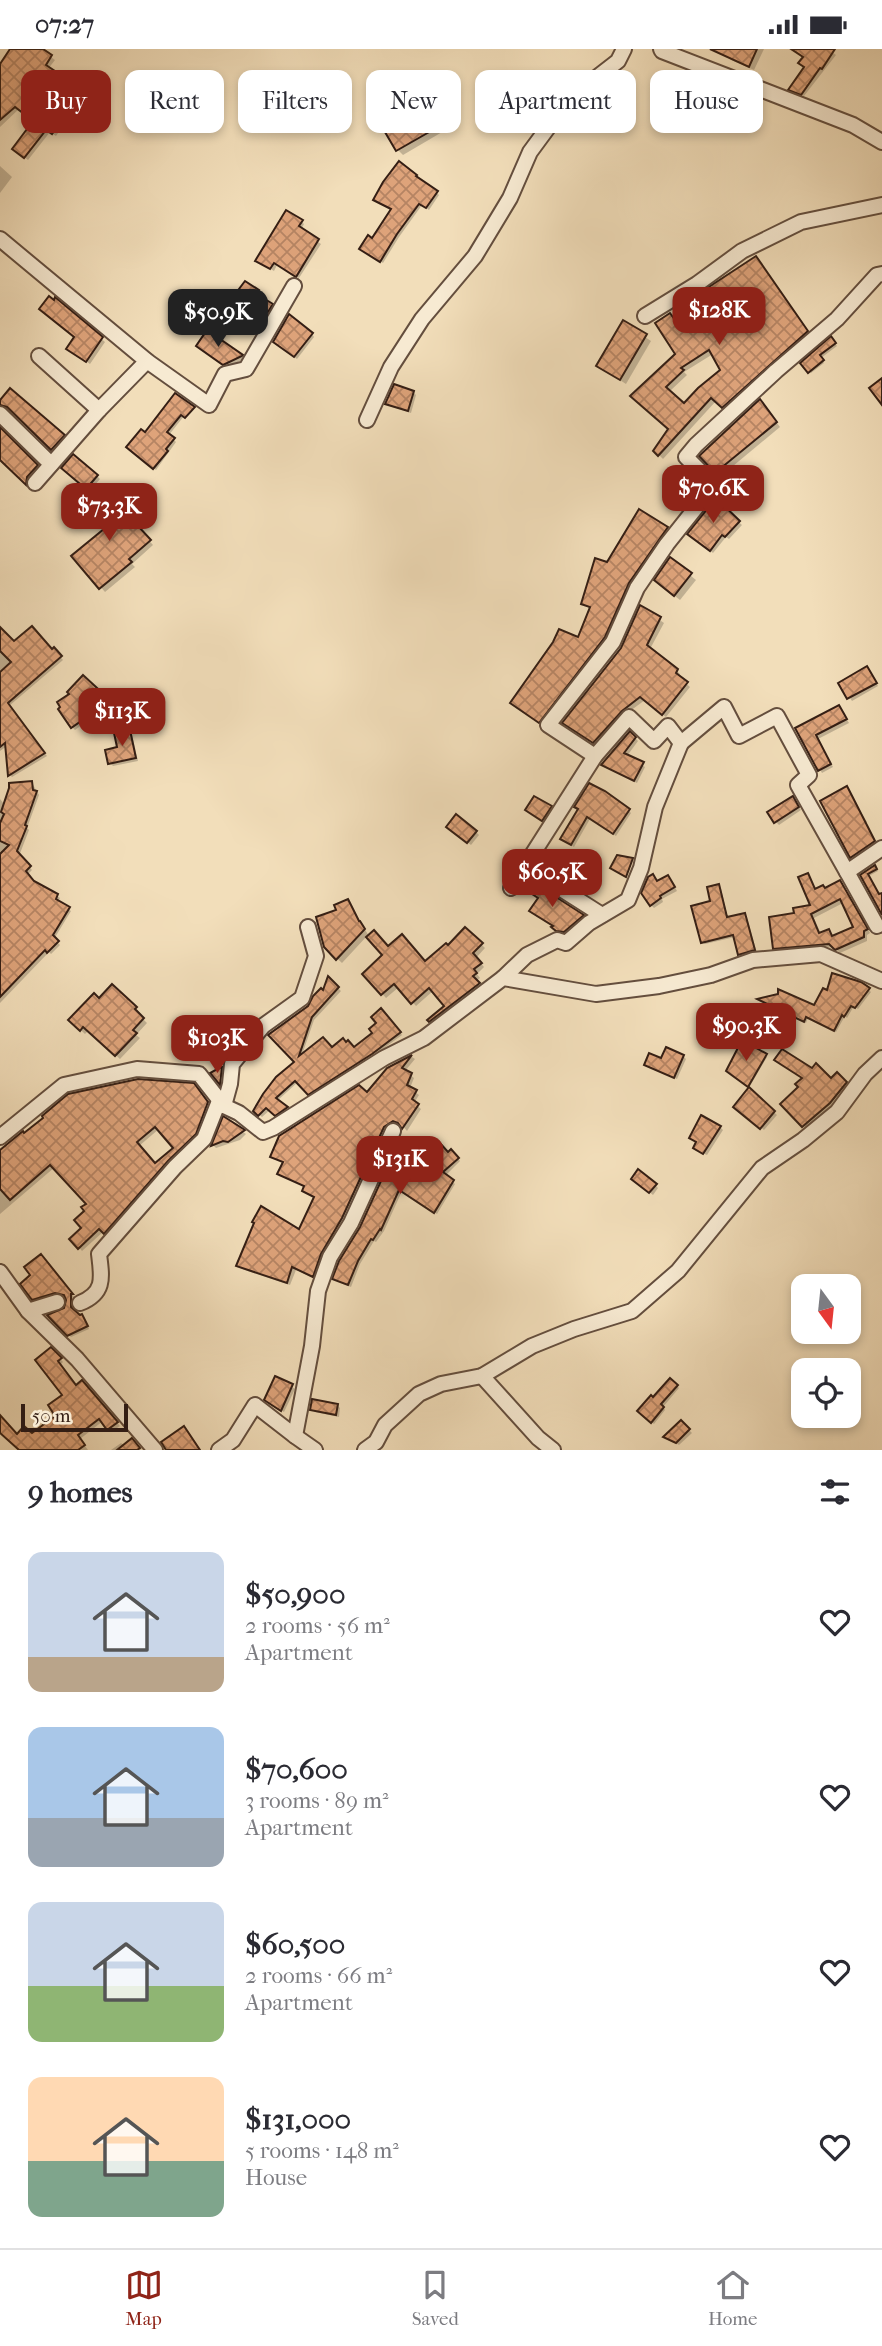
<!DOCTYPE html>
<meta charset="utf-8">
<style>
:root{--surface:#fff;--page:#f7f7f7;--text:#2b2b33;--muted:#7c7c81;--line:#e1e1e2;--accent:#8f2418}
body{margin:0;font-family:"IM FELL French Canon",serif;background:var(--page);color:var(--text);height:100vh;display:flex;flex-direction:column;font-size:26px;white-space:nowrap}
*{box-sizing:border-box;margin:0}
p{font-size:23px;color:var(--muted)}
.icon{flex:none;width:38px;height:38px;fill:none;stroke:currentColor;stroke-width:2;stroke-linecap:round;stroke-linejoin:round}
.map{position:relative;height:1401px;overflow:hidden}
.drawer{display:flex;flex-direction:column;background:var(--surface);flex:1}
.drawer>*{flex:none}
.banner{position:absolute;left:21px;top:21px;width:840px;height:63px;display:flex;gap:14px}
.needle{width:46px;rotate:165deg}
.controls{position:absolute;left:791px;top:1225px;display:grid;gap:14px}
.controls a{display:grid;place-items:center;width:70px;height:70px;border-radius:14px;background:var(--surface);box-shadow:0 4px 10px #0003;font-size:35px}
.scale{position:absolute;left:21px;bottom:18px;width:107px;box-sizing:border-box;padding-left:7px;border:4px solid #341e14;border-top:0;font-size:19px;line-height:24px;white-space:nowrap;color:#341e14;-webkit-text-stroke:5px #f7ead2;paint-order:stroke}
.price{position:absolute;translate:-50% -60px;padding:0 16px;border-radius:14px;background:var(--accent);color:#fff;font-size:23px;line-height:46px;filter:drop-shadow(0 2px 4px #0008)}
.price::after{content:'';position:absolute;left:50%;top:42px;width:21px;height:16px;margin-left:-10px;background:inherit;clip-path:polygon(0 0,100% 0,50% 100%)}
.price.current{background:#222;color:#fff}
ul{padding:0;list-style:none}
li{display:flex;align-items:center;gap:21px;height:175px;padding:0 28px}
li span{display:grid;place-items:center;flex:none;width:196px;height:140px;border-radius:14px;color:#555}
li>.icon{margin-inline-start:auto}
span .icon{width:84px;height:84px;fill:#fffc;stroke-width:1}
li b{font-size:30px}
h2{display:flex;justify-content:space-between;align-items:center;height:84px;padding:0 28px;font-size:30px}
.chip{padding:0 24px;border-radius:14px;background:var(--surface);box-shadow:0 4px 10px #0003;font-size:24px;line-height:63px}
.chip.current{background:var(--accent);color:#fff}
.status{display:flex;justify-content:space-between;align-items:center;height:49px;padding:0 35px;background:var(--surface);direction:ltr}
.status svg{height:19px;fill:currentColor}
.dock{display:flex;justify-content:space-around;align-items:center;height:98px;border-top:2px solid var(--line);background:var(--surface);font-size:19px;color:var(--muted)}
.dock a{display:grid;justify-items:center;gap:4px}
.dock .current{color:var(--accent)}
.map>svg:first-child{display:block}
.shadow{fill:#0003;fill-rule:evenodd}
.building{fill:url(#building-cross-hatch);stroke:#341e14;stroke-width:2;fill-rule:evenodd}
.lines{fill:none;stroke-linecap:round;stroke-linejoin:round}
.street-casing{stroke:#644e3e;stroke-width:18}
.street{stroke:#f7ead2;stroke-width:14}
</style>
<div class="status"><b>07:27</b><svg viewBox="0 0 49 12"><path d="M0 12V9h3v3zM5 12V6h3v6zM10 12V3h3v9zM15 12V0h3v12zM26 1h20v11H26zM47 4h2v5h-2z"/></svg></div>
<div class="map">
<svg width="882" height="1401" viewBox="0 0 882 1401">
<defs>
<pattern id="building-cross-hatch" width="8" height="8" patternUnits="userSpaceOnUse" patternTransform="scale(1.75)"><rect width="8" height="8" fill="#dea37a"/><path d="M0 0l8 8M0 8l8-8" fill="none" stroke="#b58463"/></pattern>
</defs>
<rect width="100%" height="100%" fill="#f2deba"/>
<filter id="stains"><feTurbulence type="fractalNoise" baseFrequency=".00286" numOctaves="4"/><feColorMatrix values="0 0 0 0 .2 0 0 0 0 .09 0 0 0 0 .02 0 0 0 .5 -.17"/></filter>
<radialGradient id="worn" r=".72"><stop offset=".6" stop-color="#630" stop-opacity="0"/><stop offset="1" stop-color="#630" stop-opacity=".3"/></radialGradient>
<g class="shadow">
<path d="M 12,0 L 40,0 L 55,11 L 48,20 L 66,33 L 47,60 L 65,74 L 56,87 L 50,83 L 28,111 L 18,103 L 35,72 L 19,60 L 0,78 L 0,18 Z"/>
<path d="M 729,0 L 764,0 L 754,21 L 731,11 L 726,6 Z"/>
<path d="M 805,0 L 828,0 L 836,6 L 804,47 L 790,40 L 806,18 Z"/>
<path d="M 434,57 L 449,79 L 403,106 L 398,101 Z"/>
<path d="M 0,117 L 12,128 L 0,144 Z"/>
<path d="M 436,143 L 439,146 L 429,161 L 422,156 L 399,188 L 383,214 L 364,202 L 392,161 L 375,151 Z"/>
<path d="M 301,172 L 304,175 L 301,181 L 321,195 L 299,229 L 277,216 L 274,222 L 261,214 Z"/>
<path d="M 760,214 L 811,287 L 728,361 L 716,352 L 663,410 L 655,402 L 670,380 L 633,347 L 677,305 L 676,272 L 700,259 ZM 713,305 L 722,322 L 684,356 L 669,343 L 687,326 L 684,323 Z"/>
<path d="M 56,251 L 105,293 L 90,315 L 72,302 L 76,289 L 54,253 Z"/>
<path d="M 624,274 L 651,292 L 626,335 L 598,317 Z"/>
<path d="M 207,284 L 242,308 L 244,310 L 228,318 L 201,300 Z"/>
<path d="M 312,285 L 314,288 L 297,310 L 278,296 Z"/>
<path d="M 831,290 L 837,297 L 821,309 L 824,314 L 811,324 L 803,314 Z"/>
<path d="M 11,341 L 66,390 L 55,403 L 12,361 L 6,358 L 0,359 L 0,353 Z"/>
<path d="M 413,343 L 416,346 L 411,364 L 390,357 L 387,354 Z"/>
<path d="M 176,346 L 184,367 L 169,386 L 176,393 L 156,421 L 128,398 L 145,385 Z"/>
<path d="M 764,357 L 780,378 L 721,427 L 702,407 Z"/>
<path d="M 0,380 L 40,420 L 30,431 L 29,437 L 0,410 Z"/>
<path d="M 64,419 L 97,427 L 100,430 L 94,437 L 111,454 L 107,457 L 121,471 L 126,466 L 153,496 L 132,515 L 135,518 L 105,543 L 74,507 L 113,475 L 92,443 Z"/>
<path d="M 716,452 L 742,476 L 729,490 L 726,488 L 713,504 L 693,488 Z"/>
<path d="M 639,462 L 672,484 L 609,593 L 544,678 L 517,658 L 579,590 L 591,560 L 583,555 Z"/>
<path d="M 670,510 L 696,531 L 680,551 L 661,536 Z"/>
<path d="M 641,558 L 664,574 L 650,600 L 677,622 L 680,625 L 679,628 L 690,638 L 666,668 L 645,651 L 626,665 L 598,697 L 568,677 L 622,600 Z"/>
<path d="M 0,582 L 14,594 L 52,602 L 54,601 L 63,611 L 9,657 L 47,707 L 12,728 L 10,726 L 7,697 L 0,702 Z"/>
<path d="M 870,622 L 878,637 L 852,652 L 840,634 Z"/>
<path d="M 83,628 L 109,653 L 99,663 L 75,681 L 72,678 L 71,645 Z"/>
<path d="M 839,658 L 849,674 L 818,690 L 833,718 L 822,724 L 797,680 Z"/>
<path d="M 129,682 L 132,686 L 138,712 L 113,717 L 110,714 Z"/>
<path d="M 630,684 L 638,692 L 627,707 L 645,718 L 637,734 L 603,716 Z"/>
<path d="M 32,734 L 39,746 L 27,779 L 29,781 L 19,807 L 32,821 L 27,826 L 34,833 L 57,847 L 60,849 L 58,853 L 71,862 L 54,890 L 60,896 L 51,905 L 49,903 L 0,954 L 0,750 L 13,766 Z"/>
<path d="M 846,739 L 867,773 L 865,774 L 878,798 L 856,813 L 852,808 L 823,753 Z"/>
<path d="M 793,749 L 801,761 L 779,776 L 776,773 Z"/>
<path d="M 550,759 L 553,762 L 546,774 L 530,764 Z"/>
<path d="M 579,760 L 628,761 L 631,764 L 616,787 L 590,770 L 574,798 L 565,792 Z"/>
<path d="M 451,780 L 476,783 L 479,786 L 471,796 Z"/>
<path d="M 593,813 L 596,815 L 580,840 L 570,834 Z"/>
<path d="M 877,820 L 878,822 L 869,827 L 879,847 L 882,846 L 882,863 L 862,827 Z"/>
<path d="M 807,826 L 816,841 L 825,841 L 840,833 L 844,837 L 870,884 L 867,886 L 867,892 L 840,904 L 834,898 L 778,903 L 774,899 L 796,866 L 812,858 ZM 843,854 L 856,879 L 834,888 L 829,882 L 821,885 L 814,869 Z"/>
<path d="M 671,831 L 677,842 L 662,850 L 663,853 L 654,859 L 651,856 L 658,834 Z"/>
<path d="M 528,833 L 583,867 L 587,871 L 569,887 L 562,886 L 554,878 Z"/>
<path d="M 719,837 L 721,840 L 728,869 L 744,866 L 747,869 L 757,904 L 742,908 L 735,888 L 705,895 L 702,893 L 712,853 Z"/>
<path d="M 347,852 L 369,887 L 388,899 L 426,914 L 448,898 L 465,880 L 485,899 L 476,909 L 484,918 L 477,925 L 480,929 L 476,932 L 482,939 L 434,976 L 429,971 L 446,957 L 433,942 L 416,957 L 399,938 L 386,949 L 365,925 L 385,906 L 367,887 L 342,914 L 325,898 L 339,862 Z"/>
<path d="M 329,930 L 341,942 L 314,971 L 302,1006 L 332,1000 L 354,1000 L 375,984 L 381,962 L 402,986 L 361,1016 L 312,1047 L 298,1033 L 277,1052 L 288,1062 L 278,1068 L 270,1061 L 262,1068 L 255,1062 L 296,1013 L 309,958 L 323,943 Z"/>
<path d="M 861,935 L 871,943 L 858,960 L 854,957 L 847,969 L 845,967 L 836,983 L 808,969 L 806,974 L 761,952 L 815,959 L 828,943 Z"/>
<path d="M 112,937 L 140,964 L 138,965 L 147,974 L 136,986 L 140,989 L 120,1010 L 89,981 L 85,985 L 70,971 L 99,951 Z"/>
<path d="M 743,993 L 767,1008 L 750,1037 L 733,1027 Z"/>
<path d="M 683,1007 L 686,1010 L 677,1030 L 649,1018 L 662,1011 Z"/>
<path d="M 412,1008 L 415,1010 L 405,1022 L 414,1029 L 410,1039 L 419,1046 L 414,1054 L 421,1060 L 407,1082 L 402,1076 L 397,1075 L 387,1081 L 345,1173 L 316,1230 L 296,1221 L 290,1236 L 242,1220 L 238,1217 L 300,1182 L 315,1149 L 304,1142 L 306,1138 L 283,1128 L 279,1125 L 284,1114 L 273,1107 L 367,1045 L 388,1020 Z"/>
<path d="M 222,1020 L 224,1023 L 223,1036 L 213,1025 Z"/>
<path d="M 837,1025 L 850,1038 L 834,1058 L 807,1080 L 783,1055 L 801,1038 L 831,1031 Z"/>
<path d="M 197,1040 L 211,1057 L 199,1088 L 108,1187 L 104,1182 L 82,1202 L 72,1190 L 84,1179 L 88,1156 L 55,1118 L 0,1165 L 0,1103 ZM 159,1080 L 175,1099 L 155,1116 L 139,1097 Z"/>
<path d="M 749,1041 L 777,1066 L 764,1081 L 738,1060 Z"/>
<path d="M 224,1070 L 246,1085 L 240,1091 L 216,1099 L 213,1096 Z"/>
<path d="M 720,1078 L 723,1081 L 707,1106 L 698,1102 L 698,1094 L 691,1089 Z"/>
<path d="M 403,1090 L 406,1093 L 404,1098 L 428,1106 L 448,1105 L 451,1102 L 460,1112 L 445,1127 L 455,1135 L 437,1165 L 402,1142 L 384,1182 L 376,1193 L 374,1192 L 360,1215 L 351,1238 L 337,1232 L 334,1230 Z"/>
<path d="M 636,1132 L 655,1136 L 658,1139 L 653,1146 Z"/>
<path d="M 44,1210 L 74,1248 L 73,1262 L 79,1268 L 82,1267 L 85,1270 L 89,1280 L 71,1288 L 50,1267 L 66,1260 L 67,1248 L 59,1246 L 36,1253 L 33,1250 L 33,1226 Z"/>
<path d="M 51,1300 L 63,1313 L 60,1316 L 76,1338 L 82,1333 L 120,1377 L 111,1383 L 103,1372 L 80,1390 L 88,1401 L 22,1401 L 0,1380 L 0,1368 L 17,1387 L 32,1387 L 58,1367 L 64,1346 Z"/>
<path d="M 276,1329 L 295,1340 L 284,1363 L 269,1353 Z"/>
<path d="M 670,1331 L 679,1339 L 663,1358 L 665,1361 L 654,1375 L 640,1362 L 654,1351 Z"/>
<path d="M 337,1356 L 340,1359 L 339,1368 L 315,1363 L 312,1360 Z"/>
<path d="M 681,1373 L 692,1384 L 679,1396 L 665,1388 Z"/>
<path d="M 132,1392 L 141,1401 L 111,1401 L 121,1394 L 125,1397 Z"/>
</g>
<g class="building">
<path d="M 10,0 L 43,0 L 52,6 L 46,16 L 64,28 L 45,56 L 63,69 L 52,85 L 46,81 L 24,109 L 12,100 L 33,72 L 15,58 L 0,71 L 0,15 Z"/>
<path d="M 710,0 L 757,0 L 749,18 Z"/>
<path d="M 791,0 L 835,0 L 822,20 L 820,19 L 801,46 L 788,41 L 804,18 L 798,14 L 803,8 Z"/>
<path d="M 434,55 L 445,74 L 396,102 L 385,83 Z"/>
<path d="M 399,112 L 417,126 L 416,127 L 438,142 L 426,159 L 419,155 L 397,185 L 380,213 L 359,200 L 368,186 L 372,189 L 391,160 L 373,151 L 383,133 Z"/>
<path d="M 286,161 L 303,171 L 299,177 L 319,190 L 296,228 L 274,214 L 270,220 L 255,212 Z"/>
<path d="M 756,207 L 808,282 L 722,359 L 711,349 L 658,407 L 653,402 L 668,380 L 630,347 L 675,305 L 655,274 L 670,264 L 675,271 L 698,258 L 692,249 ZM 709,301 L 720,321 L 698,339 L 684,354 L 666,338 L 684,321 L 681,319 Z"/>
<path d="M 245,232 L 259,241 L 253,250 L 239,240 Z"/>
<path d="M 49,247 L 54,251 L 55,248 L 103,288 L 86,313 L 66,300 L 74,288 L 39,260 Z"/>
<path d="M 263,249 L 273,255 L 268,263 L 258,256 Z"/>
<path d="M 289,265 L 313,284 L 294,308 L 273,293 Z"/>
<path d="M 623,271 L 647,285 L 620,331 L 596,317 Z"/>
<path d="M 207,281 L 243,306 L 242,307 L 223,316 L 196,297 Z"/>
<path d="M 831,287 L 836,294 L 820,306 L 824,311 L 808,324 L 800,314 Z"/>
<path d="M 882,329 L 882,356 L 869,339 Z"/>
<path d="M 394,335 L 414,342 L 408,362 L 385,355 Z"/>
<path d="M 10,339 L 65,386 L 51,401 L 7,358 L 0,356 L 0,351 Z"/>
<path d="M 175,344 L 195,358 L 185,369 L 181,366 L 167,383 L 175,389 L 166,400 L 168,402 L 153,420 L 126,398 L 141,380 L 145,383 Z"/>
<path d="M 760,350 L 777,373 L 715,424 L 699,407 Z"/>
<path d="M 0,378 L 38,416 L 27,428 L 26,436 L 0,411 Z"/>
<path d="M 73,405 L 98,426 L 86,440 L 61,419 Z"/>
<path d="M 96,436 L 108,449 L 105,452 L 121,468 L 126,464 L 151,491 L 129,510 L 132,513 L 99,540 L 71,507 L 110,475 L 84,449 Z"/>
<path d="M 716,449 L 740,472 L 725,488 L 722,486 L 710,502 L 687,485 Z"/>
<path d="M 639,460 L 668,478 L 629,534 L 605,588 L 539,674 L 510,654 L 553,593 L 559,580 L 578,588 L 590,558 L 581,555 L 595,509 L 607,513 Z"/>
<path d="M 670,508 L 692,524 L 674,547 L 654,531 Z"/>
<path d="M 640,556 L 661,568 L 647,596 L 678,620 L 676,624 L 688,633 L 662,666 L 640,648 L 622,662 L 593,694 L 562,674 L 621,599 Z"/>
<path d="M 32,577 L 52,600 L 54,598 L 62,607 L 8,654 L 45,704 L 8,727 L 5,694 L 0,698 L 0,623 L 11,613 L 0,602 L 0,578 L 14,592 Z"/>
<path d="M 867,617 L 877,634 L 847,650 L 838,634 Z"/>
<path d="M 83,626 L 108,649 L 97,661 L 71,679 L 58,660 L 60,658 L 57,653 L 69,645 L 67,643 Z"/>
<path d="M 839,656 L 847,670 L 816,686 L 831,715 L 818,722 L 795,679 Z"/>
<path d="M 130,681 L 136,709 L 108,715 L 105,701 L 117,698 L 114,684 Z"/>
<path d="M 630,682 L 636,688 L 624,704 L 644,713 L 634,732 L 601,716 Z"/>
<path d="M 32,732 L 33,741 L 37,742 L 25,776 L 27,777 L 17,802 L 31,817 L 26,822 L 34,832 L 58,845 L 56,850 L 70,858 L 53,886 L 59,892 L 47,904 L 45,901 L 0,948 L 0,805 L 9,796 L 0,792 L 0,774 L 4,765 L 1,763 L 9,739 L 9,734 Z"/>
<path d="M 589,734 L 605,742 L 630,760 L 613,785 L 587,768 L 571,796 L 560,790 L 578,760 L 574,758 Z"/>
<path d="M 847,737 L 875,792 L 850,809 L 820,752 Z"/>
<path d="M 534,747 L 552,757 L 542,772 L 525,761 Z"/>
<path d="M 793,747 L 799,758 L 774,774 L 767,763 Z"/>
<path d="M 456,765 L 477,782 L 467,794 L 446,778 Z"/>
<path d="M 579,802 L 594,811 L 576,838 L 565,831 L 575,816 L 571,814 Z"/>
<path d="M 617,806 L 633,809 L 626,828 L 610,819 Z"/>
<path d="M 875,816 L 877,820 L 868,825 L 879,845 L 882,844 L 882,866 L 860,826 Z"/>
<path d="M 808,824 L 815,840 L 823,836 L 825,839 L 840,831 L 868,880 L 864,882 L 864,888 L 835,901 L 829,895 L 773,900 L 769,868 L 794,864 L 793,859 L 810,856 L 798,828 ZM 840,850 L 853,878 L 832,887 L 829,880 L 819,884 L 811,865 Z"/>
<path d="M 653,825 L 657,832 L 668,826 L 675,838 L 660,847 L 661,849 L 650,857 L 641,844 L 648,828 Z"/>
<path d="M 528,830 L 584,866 L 564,883 L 556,882 L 551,878 L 553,877 L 529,862 L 538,849 L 523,839 Z"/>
<path d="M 719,835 L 727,868 L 745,864 L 755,901 L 738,906 L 733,886 L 701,894 L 691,857 L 710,852 L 707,838 Z"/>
<path d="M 348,850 L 359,872 L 360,872 L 365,880 L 336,911 L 324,898 L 316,868 L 336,861 L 334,856 Z"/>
<path d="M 465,878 L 483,894 L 473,904 L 482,914 L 474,920 L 477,924 L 473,927 L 480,934 L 429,973 L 427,971 L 444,957 L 429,939 L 411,955 L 394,935 L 381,946 L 362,925 L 382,906 L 366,888 L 374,881 L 388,897 L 402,885 L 425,912 L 446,894 L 448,896 Z"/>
<path d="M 832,924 L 861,933 L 870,939 L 855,959 L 851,957 L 844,968 L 842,966 L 834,982 L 806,968 L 804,973 L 757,950 L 778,945 L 778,940 L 814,956 L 823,939 L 827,941 Z"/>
<path d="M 328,927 L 339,938 L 312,968 L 299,1007 L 323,988 L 332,998 L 343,989 L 346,993 L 348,991 L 354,998 L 372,984 L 369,980 L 376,974 L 371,968 L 381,959 L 401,983 L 372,1005 L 308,1046 L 295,1032 L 276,1049 L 288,1058 L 275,1067 L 266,1059 L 258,1067 L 253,1062 L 263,1045 L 276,1028 L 294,1013 L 268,986 L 308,957 L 313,947 L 321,939 L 323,941 Z"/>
<path d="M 112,935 L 137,958 L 135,960 L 144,969 L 133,981 L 137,984 L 115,1007 L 83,978 L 80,982 L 68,971 L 94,944 L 99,949 Z"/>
<path d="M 742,991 L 767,1005 L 748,1038 L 726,1022 Z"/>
<path d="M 666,998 L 684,1006 L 674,1029 L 644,1016 L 649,1004 L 661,1009 Z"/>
<path d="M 782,1000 L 812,1019 L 816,1014 L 831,1029 L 837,1023 L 847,1033 L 830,1054 L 802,1078 L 780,1055 L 798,1038 L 795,1035 L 802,1029 L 774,1011 Z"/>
<path d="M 412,1006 L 402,1019 L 412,1024 L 407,1036 L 417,1041 L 412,1050 L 419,1055 L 402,1080 L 398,1074 L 393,1072 L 384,1078 L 342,1169 L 321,1205 L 313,1228 L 292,1218 L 287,1234 L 236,1217 L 254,1174 L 252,1173 L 261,1157 L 299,1180 L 314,1148 L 302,1142 L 304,1137 L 277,1125 L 283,1113 L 270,1108 L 279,1087 L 359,1036 L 367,1043 L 387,1019 Z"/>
<path d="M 221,1018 L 222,1018 L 220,1036 L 210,1024 Z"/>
<path d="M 138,1030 L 194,1034 L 208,1053 L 196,1085 L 168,1112 L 104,1185 L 99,1180 L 78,1200 L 69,1190 L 81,1179 L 74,1171 L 84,1162 L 81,1158 L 86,1155 L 50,1116 L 10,1151 L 0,1140 L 0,1101 L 23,1082 L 24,1084 L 43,1069 L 42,1067 L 68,1045 ZM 155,1078 L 173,1099 L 155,1114 L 137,1093 Z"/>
<path d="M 749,1038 L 775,1062 L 760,1080 L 733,1058 Z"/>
<path d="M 701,1066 L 721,1077 L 703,1105 L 693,1099 L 696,1093 L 689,1089 Z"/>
<path d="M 223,1067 L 245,1081 L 228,1093 L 223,1092 L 211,1097 Z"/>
<path d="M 401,1088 L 404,1089 L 402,1095 L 427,1104 L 439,1093 L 448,1103 L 451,1100 L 459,1109 L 443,1123 L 454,1131 L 434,1164 L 399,1141 L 381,1181 L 380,1180 L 373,1191 L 371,1190 L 358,1212 L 348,1236 L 332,1230 L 339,1212 L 360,1178 Z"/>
<path d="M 638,1120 L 657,1135 L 649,1144 L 631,1130 Z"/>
<path d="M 41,1205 L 73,1245 L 71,1245 L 71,1258 L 80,1266 L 82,1265 L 88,1277 L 67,1287 L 47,1266 L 64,1259 L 66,1251 L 64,1246 L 55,1244 L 32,1251 L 20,1235 L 30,1226 L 24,1218 Z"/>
<path d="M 51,1298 L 62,1309 L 58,1312 L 76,1336 L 82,1331 L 118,1373 L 107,1381 L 99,1370 L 78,1386 L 85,1396 L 78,1401 L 19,1401 L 0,1384 L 0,1366 L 17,1385 L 24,1377 L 32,1384 L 55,1367 L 48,1356 L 62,1346 L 35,1311 Z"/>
<path d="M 275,1327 L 293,1335 L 281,1362 L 264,1351 Z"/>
<path d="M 670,1329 L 678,1336 L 661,1355 L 664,1358 L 651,1374 L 637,1362 L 651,1346 L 653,1348 Z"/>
<path d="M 312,1350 L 338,1355 L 336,1366 L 310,1361 Z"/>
<path d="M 681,1371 L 690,1380 L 676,1394 L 663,1388 Z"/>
<path d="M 184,1377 L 200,1401 L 166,1401 L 161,1393 Z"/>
<path d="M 132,1389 L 140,1399 L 137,1401 L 117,1401 Z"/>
</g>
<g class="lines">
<defs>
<g id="street">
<path d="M 661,0 L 662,2 L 853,76 L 882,93"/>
<path d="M 0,190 L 147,312 L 209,356 L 225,325 L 246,320 L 294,237"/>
<path d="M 645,267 L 697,235 L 742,202 L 801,173 L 882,156"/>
<path d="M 39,307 L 99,361"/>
<path d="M 0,365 L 51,415"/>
<path d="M 367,371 L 391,318 L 422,270 L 475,207 L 510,149 L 530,103 L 569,50 L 618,12 L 624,0"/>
<path d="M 35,434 L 99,361 L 147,312"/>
<path d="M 595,707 L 548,676 L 613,593 L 637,539 L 667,495 L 714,436 L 686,408 L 696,396 L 776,322 L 837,270 L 877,226 L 882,225"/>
<path d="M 525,817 L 602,866"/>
<path d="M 847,823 L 877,877"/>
<path d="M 511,839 L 595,707 L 629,668 L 654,692 L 668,677 L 681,694 L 724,658 L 739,687 L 777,667 L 809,726 L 798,736 L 847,823 L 882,799"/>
<path d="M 503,929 L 527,906 L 557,891 L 566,894 L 589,874 L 628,851 L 641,819 L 655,758 L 681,694"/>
<path d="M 224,1057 L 230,1035 L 232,1015 L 263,977 L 302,949 L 316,907 L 308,878"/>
<path d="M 0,1088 L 64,1036 L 137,1020 L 199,1025 L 224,1057 L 239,1064 L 263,1083 L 273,1079 L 384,1009 L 424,989 L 503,929 L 596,945 L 659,937 L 711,926 L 753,911 L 821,905 L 882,932"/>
<path d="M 0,1223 L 28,1262 L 77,1310 L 155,1401"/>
<path d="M 80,1254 C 105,1244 102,1229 99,1205 L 175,1118 L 204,1090 L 219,1052"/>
<path d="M 28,1262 L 57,1253"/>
<path d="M 482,1327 L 538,1389 L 553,1401"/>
<path d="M 295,1387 L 315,1401"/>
<path d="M 219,1401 L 233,1391 L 255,1356 L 295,1387 L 312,1297 L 318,1242 L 330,1208 L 351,1174 L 393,1082"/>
<path d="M 365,1401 L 376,1393 L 385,1376 L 419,1345 L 441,1335 L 482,1327 L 532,1297 L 574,1280 L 632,1262 L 678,1222 L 762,1119 L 803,1091 L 837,1063 L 865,1025 L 882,1009"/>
</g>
</defs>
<use href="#street" class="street-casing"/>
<use href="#street" class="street"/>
</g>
<rect width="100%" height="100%" filter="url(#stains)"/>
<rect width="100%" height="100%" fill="url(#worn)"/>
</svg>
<div class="controls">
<a><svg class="needle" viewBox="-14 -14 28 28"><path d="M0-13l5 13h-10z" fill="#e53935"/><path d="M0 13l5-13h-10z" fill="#7c7c81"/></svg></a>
<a><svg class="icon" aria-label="locate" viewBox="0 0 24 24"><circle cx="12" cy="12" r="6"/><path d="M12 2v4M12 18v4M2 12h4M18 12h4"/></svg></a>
</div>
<div class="scale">50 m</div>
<b class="price" style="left:719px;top:298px">$128K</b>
<b class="price current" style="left:218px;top:300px">$50.9K</b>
<b class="price" style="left:713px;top:476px">$70.6K</b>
<b class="price" style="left:109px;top:494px">$73.3K</b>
<b class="price" style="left:122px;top:699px">$113K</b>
<b class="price" style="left:552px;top:860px">$60.5K</b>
<b class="price" style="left:746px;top:1014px">$90.3K</b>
<b class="price" style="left:217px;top:1026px">$103K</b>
<b class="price" style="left:400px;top:1147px">$131K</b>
<div class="banner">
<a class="chip current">Buy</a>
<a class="chip">Rent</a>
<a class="chip">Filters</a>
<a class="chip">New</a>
<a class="chip">Apartment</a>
<a class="chip">House</a>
</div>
</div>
<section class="drawer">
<h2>9 homes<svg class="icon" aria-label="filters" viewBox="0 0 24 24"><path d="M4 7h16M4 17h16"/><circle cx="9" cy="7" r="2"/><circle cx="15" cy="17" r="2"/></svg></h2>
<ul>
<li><span style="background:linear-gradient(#c9d6e8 75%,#b9a48a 0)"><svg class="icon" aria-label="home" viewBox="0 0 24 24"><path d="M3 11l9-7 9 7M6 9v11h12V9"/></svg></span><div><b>$50,900</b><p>2 rooms · 56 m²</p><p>Apartment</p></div><svg class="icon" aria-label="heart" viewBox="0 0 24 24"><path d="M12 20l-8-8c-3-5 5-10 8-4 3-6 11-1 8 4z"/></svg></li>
<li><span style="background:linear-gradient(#a9c7e8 65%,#9aa5b1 0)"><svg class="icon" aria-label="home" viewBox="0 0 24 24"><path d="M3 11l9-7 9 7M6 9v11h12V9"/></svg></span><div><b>$70,600</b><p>3 rooms · 89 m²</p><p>Apartment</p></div><svg class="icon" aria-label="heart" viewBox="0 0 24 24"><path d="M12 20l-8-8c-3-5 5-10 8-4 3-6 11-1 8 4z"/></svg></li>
<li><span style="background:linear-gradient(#c9d6e8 60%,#8fb573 0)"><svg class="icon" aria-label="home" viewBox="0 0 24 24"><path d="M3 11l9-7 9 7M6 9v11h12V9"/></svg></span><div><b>$60,500</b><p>2 rooms · 66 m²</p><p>Apartment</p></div><svg class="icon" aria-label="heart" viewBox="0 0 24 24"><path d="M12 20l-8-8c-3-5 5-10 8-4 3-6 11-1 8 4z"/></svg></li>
<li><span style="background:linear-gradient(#ffd9b3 60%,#7fa58c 0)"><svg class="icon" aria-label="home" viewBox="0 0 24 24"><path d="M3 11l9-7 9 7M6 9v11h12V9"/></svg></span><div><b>$131,000</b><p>5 rooms · 148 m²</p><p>House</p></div><svg class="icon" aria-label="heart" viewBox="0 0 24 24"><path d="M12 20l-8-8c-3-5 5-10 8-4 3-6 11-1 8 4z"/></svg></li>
</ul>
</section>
<nav class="dock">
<a class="current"><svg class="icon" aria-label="map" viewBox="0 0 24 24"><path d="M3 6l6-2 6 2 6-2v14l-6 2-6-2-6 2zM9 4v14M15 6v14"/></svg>Map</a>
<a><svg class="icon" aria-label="saved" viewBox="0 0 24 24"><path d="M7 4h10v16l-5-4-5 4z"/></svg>Saved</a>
<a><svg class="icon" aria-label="home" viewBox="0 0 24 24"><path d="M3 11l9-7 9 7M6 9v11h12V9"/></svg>Home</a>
</nav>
